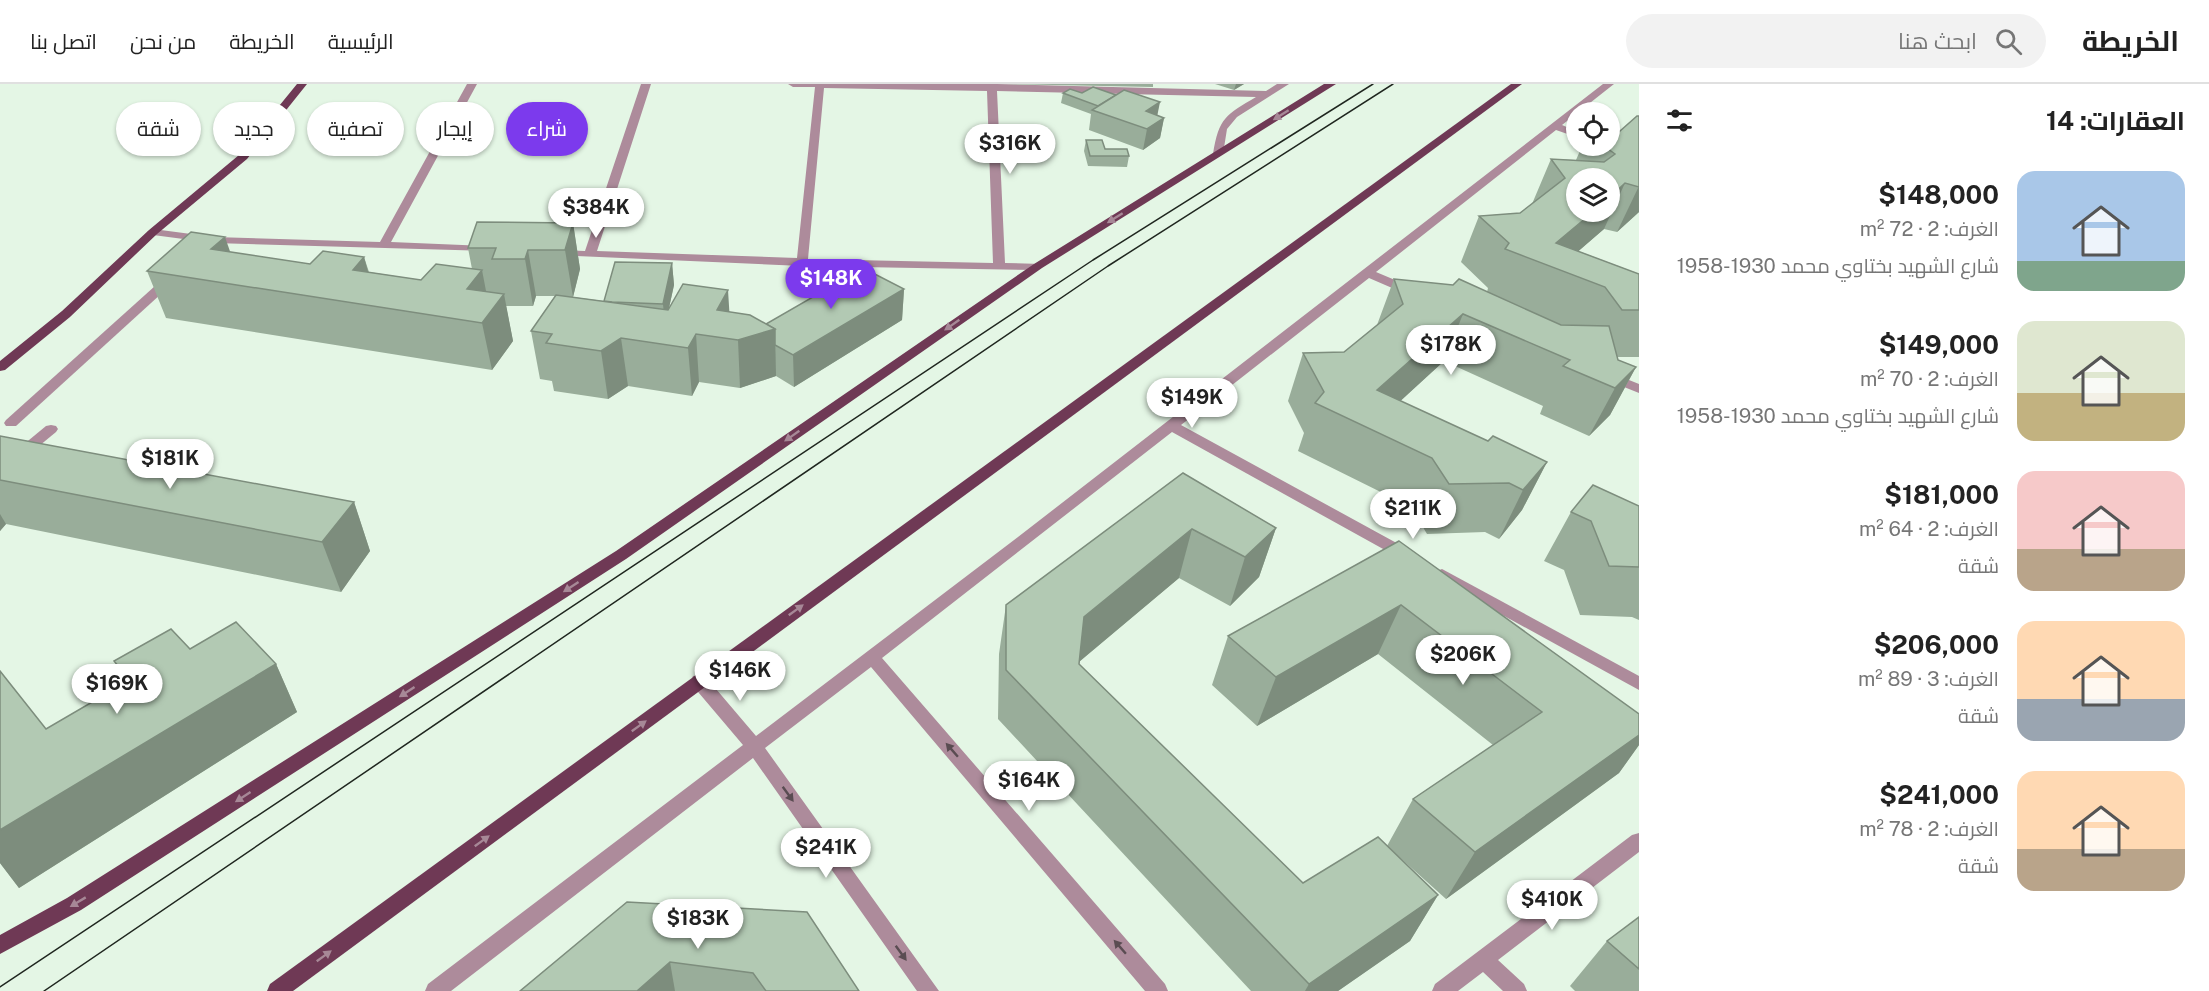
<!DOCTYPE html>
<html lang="ar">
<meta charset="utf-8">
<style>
:root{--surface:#fff;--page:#f2f2f2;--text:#222;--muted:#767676;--line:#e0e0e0;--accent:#7c3aed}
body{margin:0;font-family:"Public Sans",Cairo,sans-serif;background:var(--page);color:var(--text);direction:rtl;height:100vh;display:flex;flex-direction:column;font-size:22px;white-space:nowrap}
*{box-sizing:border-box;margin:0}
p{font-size:20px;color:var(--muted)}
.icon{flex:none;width:33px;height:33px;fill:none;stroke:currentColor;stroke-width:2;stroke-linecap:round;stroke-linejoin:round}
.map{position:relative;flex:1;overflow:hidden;direction:ltr}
.drawer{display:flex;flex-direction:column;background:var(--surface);width:570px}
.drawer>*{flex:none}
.guide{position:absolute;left:18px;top:18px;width:570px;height:54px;direction:rtl;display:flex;gap:12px}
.controls{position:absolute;left:1566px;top:18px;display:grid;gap:12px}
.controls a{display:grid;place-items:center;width:54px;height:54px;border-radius:50%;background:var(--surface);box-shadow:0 2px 4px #0004;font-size:30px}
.price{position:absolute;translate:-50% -51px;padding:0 14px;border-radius:21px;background:#fff;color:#222;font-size:20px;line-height:39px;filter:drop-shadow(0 2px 3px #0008)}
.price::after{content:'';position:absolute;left:50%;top:36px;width:18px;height:14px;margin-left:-9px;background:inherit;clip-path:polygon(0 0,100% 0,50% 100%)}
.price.active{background:var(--accent);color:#fff}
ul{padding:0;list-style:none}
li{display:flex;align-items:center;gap:18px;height:150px;padding:0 24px}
li span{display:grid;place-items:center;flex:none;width:168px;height:120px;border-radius:18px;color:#555}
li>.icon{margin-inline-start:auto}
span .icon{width:72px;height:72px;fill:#fffc;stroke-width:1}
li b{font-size:26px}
h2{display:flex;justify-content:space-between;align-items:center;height:72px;padding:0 24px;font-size:26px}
.tag{padding:0 21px;border-radius:27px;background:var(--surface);box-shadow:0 2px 4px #0004;font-size:21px;line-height:54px}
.tag.active{background:var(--accent);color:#fff}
header{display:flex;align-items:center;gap:36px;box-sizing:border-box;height:84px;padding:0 30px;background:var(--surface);border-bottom:2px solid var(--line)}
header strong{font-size:28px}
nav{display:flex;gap:33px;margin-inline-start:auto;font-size:21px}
.search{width:420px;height:54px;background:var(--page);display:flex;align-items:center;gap:15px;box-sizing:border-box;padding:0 21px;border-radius:33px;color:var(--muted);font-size:22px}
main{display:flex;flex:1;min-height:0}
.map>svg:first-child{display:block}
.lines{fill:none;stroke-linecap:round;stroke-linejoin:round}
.minor{fill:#ad8b9b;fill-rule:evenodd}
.major{fill:#6f3955;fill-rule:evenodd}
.tram{stroke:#1f261f;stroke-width:1.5}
.wall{fill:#99ad9a}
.shaded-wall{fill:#7d8d7d}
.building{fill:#b2c9b3;stroke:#7d8d7d;stroke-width:1.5}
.oneway{fill:#a78897}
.oneway2{fill:#5a4c52}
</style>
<header>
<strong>الخريطة</strong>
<div class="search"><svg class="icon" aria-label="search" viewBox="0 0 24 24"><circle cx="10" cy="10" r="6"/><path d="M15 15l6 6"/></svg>ابحث هنا</div>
<nav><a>الرئيسية</a><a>الخريطة</a><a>من نحن</a><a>اتصل بنا</a></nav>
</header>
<main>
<section class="drawer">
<h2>العقارات: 14<svg class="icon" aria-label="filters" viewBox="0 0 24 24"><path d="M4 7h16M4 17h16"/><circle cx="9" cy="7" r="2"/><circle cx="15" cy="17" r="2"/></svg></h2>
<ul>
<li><span style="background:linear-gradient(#a9c7e8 75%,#7fa58c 0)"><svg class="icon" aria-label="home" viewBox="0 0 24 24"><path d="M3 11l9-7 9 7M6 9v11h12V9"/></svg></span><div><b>$148,000</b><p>الغرف: 2 · 72 m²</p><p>شارع الشهيد بختاوي محمد 1930-1958</p></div></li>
<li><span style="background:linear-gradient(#dfe7d0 60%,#c2b280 0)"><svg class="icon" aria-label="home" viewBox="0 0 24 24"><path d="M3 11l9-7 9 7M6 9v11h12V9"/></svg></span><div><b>$149,000</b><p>الغرف: 2 · 70 m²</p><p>شارع الشهيد بختاوي محمد 1930-1958</p></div></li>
<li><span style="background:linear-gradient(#f6c9c9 65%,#b9a48a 0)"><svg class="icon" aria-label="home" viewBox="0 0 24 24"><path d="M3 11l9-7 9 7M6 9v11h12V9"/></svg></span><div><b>$181,000</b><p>الغرف: 2 · 64 m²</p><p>شقة</p></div></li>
<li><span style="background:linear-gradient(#ffd9b3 65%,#9aa5b1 0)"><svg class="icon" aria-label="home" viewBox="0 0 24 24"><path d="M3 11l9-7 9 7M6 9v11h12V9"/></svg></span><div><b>$206,000</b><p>الغرف: 3 · 89 m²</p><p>شقة</p></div></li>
<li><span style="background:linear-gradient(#ffd9b3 65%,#b9a48a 0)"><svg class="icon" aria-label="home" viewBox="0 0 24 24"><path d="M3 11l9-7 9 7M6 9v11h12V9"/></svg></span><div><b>$241,000</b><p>الغرف: 2 · 78 m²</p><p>شقة</p></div></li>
</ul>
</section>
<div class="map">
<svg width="1639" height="907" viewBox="0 0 1639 907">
<rect width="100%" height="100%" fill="#e4f6e5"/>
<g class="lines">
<g class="minor">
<path d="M 467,0 L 477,0 L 391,158 L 486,162 L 490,163 L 490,167 L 214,159 L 153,151 L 147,148 L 153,145 L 214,153 L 380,158 Z"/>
<path d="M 641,0 L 651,0 L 597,167 L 797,174 L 815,3 L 793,3 L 788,0 L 997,0 L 1266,7 L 1277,0 L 1289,0 L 1237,33 L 1227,45 L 1223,70 L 1218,73 L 1213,70 C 1219,33 1226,31 1256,13 L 997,7 L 1005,179 L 1042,180 L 1044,182 L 1038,186 L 802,182 L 554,171 L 554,167 L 558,166 L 585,167 ZM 824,4 L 987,7 L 993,179 L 808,175 Z"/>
<path d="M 1603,0 L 1614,0 L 1562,41 L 1576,47 L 1576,53 L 1556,46 L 1376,188 L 1414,204 L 1414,210 L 1406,210 L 1369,194 L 1181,341 L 1413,468 L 1416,472 L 1413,476 L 1403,476 L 1172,348 L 882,574 L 1165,900 L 1168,907 L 1145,907 L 871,583 L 765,664 L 939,907 L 917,907 L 753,674 L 451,907 L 425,907 L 428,900 L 743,661 L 693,602 L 691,597 L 693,592 L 699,591 L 705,592 L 756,652 L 1018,453 Z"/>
<path d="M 169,192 L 175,196 L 173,199 L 16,342 L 6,342 L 4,339 L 6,336 L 165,193 Z"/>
<path d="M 1609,288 L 1639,300 L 1639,309 L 1604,295 L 1602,292 L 1604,289 Z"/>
<path d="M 51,341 L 56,342 L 58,345 L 56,348 L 5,390 L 0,392 L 0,380 L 46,342 Z"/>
<path d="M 1442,485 L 1639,592 L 1639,606 L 1437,495 L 1434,491 L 1437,487 Z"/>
<path d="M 1639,749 L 1639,768 L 1498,876 L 1524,900 L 1527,907 L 1503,907 L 1483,888 L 1458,907 L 1432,907 L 1435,900 L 1632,751 Z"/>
</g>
<g class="major">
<path d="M 297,0 L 307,0 L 247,75 L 157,150 L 70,233 L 5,286 L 0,287 L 0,277 L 62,227 L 149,146 L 239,71 Z"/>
<path d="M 1324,0 L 1336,0 L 1042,184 L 626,475 L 81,826 L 0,870 L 0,851 L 67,814 L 616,467 L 1034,180 Z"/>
<path d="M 1511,0 L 1522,0 L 293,907 L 267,907 L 270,900 Z"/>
</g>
<g class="tram">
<path d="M 0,903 L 1093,176 L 1373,0"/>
<path d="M 44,907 L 1108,182 L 1393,0"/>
</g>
</g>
<g class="wall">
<path d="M 1008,0 L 1153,0 L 1153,3 Z"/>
<path d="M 1215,0 L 1244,0 L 1234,6 Z"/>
<path d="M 1063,9 L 1082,9 L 1164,34 L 1160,54 L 1143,66 L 1089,46 L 1091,30 L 1061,19 Z"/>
<path d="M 1639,32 L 1639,128 L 1617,148 L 1604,145 L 1578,167 L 1639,190 L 1639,273 L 1617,273 L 1618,276 L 1636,283 L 1610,331 L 1589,352 L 1540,330 L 1543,322 L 1444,277 L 1400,317 L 1488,357 L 1547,378 L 1522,426 L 1499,455 L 1485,448 L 1427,450 L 1411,423 L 1298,367 L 1304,349 L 1288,317 L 1303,269 L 1344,268 L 1377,241 L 1394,195 L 1487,208 L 1488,204 L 1461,178 L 1479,132 L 1520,129 L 1532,120 L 1551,75 L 1576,76 L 1582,62 L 1610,62 L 1620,47 Z"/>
<path d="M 1086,56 L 1105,65 L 1129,72 L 1127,83 L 1088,82 L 1084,67 Z"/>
<path d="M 573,139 L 580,185 L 573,213 L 604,217 L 672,179 L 674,201 L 669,224 L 729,228 L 766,240 L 904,205 L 902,236 L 794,303 L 776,292 L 740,304 L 699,298 L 692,312 L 628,302 L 608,315 L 554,307 L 552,297 L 540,295 L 531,247 L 555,212 L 536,212 L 533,222 L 506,222 L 513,257 L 492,286 L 166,234 L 147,187 L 230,168 L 310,180 L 364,173 L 369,188 L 421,196 L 472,185 L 468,164 Z"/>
<path d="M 0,352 L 354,418 L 370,467 L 341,508 L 6,440 L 0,447 Z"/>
<path d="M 1183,389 L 1276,444 L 1259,493 L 1230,522 L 1179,494 L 1079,578 L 1079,580 L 1303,799 L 1438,811 L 1410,857 L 1338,907 L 1251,907 L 998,635 L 999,570 L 1006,521 Z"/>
<path d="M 1639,422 L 1639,536 L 1632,533 L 1580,531 L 1564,486 L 1544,477 L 1571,428 Z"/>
<path d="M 1399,457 L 1639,630 L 1639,661 L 1619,689 L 1446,815 L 1387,762 L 1413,715 L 1493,661 L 1378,570 L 1257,642 L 1212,601 L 1228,552 Z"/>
<path d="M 190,565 L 276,580 L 297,628 L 19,804 L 0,779 L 0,587 L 46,645 L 126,598 L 114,577 Z"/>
<path d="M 627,818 L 859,907 L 520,907 Z"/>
<path d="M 1639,833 L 1639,907 L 1575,907 L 1570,902 L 1607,857 Z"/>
</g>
<g class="shaded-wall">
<path d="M 1236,0 L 1244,0 L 1234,6 Z"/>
<path d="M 1160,18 L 1156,38 L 1146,27 Z"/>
<path d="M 1164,34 L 1160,54 L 1143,66 L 1147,45 Z"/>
<path d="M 1625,99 L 1604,145 L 1558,185 L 1556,159 L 1593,128 L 1610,128 L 1610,113 Z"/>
<path d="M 1639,102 L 1639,128 L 1617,148 Z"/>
<path d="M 573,139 L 580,185 L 573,213 L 565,166 Z"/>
<path d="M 225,153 L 241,199 L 211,165 Z"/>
<path d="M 528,166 L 536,212 L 533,222 L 525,175 Z"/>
<path d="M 364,173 L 377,220 L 353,186 Z"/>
<path d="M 672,179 L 674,201 L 665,242 L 663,220 Z"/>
<path d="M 482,186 L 490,228 L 504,210 L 513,257 L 492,286 L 482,239 L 467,205 Z"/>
<path d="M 904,205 L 902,236 L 794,303 L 793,271 Z"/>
<path d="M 728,206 L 731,253 L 717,226 Z"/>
<path d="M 1463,230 L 1444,277 L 1370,345 L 1377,306 Z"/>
<path d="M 775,245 L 776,292 L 740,304 L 738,256 Z"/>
<path d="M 696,250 L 699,298 L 692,312 L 688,264 Z"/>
<path d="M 621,254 L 628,302 L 608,315 L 601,267 Z"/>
<path d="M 1636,283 L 1610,331 L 1589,352 L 1615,304 Z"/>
<path d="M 1547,378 L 1522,426 L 1499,455 L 1523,406 Z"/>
<path d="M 354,418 L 370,467 L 341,508 L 322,458 Z"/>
<path d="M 0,430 L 6,440 L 0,447 Z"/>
<path d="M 1276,444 L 1259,493 L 1230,522 L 1245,473 Z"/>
<path d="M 1192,445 L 1179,494 L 1074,582 L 1084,533 Z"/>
<path d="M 1401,521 L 1378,570 L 1257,642 L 1276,593 Z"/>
<path d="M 276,580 L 297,628 L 19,804 L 0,779 L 0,746 Z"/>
<path d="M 1639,651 L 1639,661 L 1619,689 L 1446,815 L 1475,768 Z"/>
<path d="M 1438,811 L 1410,857 L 1338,907 L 1305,907 L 1309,900 Z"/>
<path d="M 670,878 L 675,907 L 637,907 Z"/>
</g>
<g class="building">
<path d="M 1093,3 L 1116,11 L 1098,22 L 1063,9 L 1070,5 L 1082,9 Z"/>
<path d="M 1124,6 L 1160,18 L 1146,27 L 1164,34 L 1147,45 L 1092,26 Z"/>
<path d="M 1637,32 L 1639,32 L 1639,103 L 1625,99 L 1610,113 L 1610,94 L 1576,94 L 1576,128 L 1593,128 L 1556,159 L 1639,190 L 1639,226 L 1622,226 L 1605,203 L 1505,165 L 1509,159 L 1479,132 L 1520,129 L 1565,94 L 1551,75 L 1604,78 L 1615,70 L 1604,62 L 1610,62 L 1610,47 L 1620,47 Z"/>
<path d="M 1086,56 L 1102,56 L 1105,65 L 1127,65 L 1129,72 L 1090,72 Z"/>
<path d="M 477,138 L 573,139 L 565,166 L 528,166 L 525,175 L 492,175 L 496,164 L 468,164 Z"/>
<path d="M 191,148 L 225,153 L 211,165 L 310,180 L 323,167 L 364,173 L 353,186 L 421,196 L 436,180 L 482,186 L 467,205 L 504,210 L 482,239 L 147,187 Z"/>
<path d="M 615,178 L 672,179 L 663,220 L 612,218 L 604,217 Z"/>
<path d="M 863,184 L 904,205 L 793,271 L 775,261 L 775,245 L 766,240 Z"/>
<path d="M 1394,195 L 1453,201 L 1459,195 L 1561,241 L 1609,242 L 1618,276 L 1636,283 L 1615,304 L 1563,282 L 1570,276 L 1463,230 L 1377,306 L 1488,357 L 1493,352 L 1547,378 L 1523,406 L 1509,399 L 1449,400 L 1432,374 L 1315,319 L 1324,308 L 1303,269 L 1344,268 L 1403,220 Z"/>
<path d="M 683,200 L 728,206 L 717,226 L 750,231 L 775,245 L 738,256 L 696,250 L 688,264 L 621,254 L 601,267 L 546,259 L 552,250 L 531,247 L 556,211 L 668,226 Z"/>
<path d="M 0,352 L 354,418 L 322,458 L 0,396 Z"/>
<path d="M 1183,389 L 1276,444 L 1245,473 L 1192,445 L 1084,533 L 1079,580 L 1303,799 L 1378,753 L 1438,811 L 1309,900 L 1006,586 L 1006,521 Z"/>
<path d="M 1593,401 L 1639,422 L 1639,483 L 1609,482 L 1591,437 L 1571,428 Z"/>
<path d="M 1399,457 L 1639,630 L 1639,651 L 1475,768 L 1413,715 L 1542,628 L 1401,521 L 1276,593 L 1228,552 Z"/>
<path d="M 236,538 L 276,580 L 0,746 L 0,587 L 46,645 L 130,596 L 114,577 L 171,545 L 190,565 Z"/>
<path d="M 627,818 L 807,828 L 859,907 L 766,907 L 753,889 L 670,878 L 637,907 L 520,907 Z"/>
<path d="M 1639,833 L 1639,885 L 1607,857 Z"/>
</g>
<defs><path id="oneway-solid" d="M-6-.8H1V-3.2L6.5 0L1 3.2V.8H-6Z" transform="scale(1.5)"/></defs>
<g class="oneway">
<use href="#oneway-solid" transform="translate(1281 31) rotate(148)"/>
<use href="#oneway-solid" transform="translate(1115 134) rotate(148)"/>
<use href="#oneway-solid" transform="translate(952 241) rotate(145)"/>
<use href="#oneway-solid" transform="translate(792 352) rotate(145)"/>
<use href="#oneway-solid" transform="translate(571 503) rotate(147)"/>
<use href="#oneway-solid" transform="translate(796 526) rotate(-36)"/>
<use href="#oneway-solid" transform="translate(407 608) rotate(147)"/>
<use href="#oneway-solid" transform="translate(639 642) rotate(-36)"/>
<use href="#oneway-solid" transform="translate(243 713) rotate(147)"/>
<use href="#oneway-solid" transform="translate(482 757) rotate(-36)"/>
<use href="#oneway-solid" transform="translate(78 818) rotate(149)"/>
<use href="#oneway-solid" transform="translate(324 872) rotate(-36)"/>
</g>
<g class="oneway2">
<use href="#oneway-solid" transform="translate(952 666) rotate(-131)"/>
<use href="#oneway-solid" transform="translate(788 710) rotate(54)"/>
<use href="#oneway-solid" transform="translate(1120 863) rotate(-131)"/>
<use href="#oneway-solid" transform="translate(901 869) rotate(54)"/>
</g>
</svg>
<div class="controls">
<a><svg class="icon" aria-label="locate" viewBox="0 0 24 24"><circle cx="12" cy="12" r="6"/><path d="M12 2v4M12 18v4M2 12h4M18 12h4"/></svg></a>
<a><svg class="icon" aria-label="layers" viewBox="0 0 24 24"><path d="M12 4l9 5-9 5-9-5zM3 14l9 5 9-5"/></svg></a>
</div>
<b class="price" style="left:1010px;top:91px">$316K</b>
<b class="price" style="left:596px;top:155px">$384K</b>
<b class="price active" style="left:831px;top:226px">$148K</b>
<b class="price" style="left:1451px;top:292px">$178K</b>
<b class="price" style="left:1192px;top:345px">$149K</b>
<b class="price" style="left:170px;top:406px">$181K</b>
<b class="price" style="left:1413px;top:456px">$211K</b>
<b class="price" style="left:1463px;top:602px">$206K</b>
<b class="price" style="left:740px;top:618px">$146K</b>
<b class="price" style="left:117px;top:631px">$169K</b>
<b class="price" style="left:1029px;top:728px">$164K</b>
<b class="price" style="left:826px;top:795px">$241K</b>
<b class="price" style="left:1552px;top:847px">$410K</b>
<b class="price" style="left:698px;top:866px">$183K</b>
<div class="guide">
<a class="tag active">شراء</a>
<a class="tag">إيجار</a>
<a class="tag">تصفية</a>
<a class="tag">جديد</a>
<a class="tag">شقة</a>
</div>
</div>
</main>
